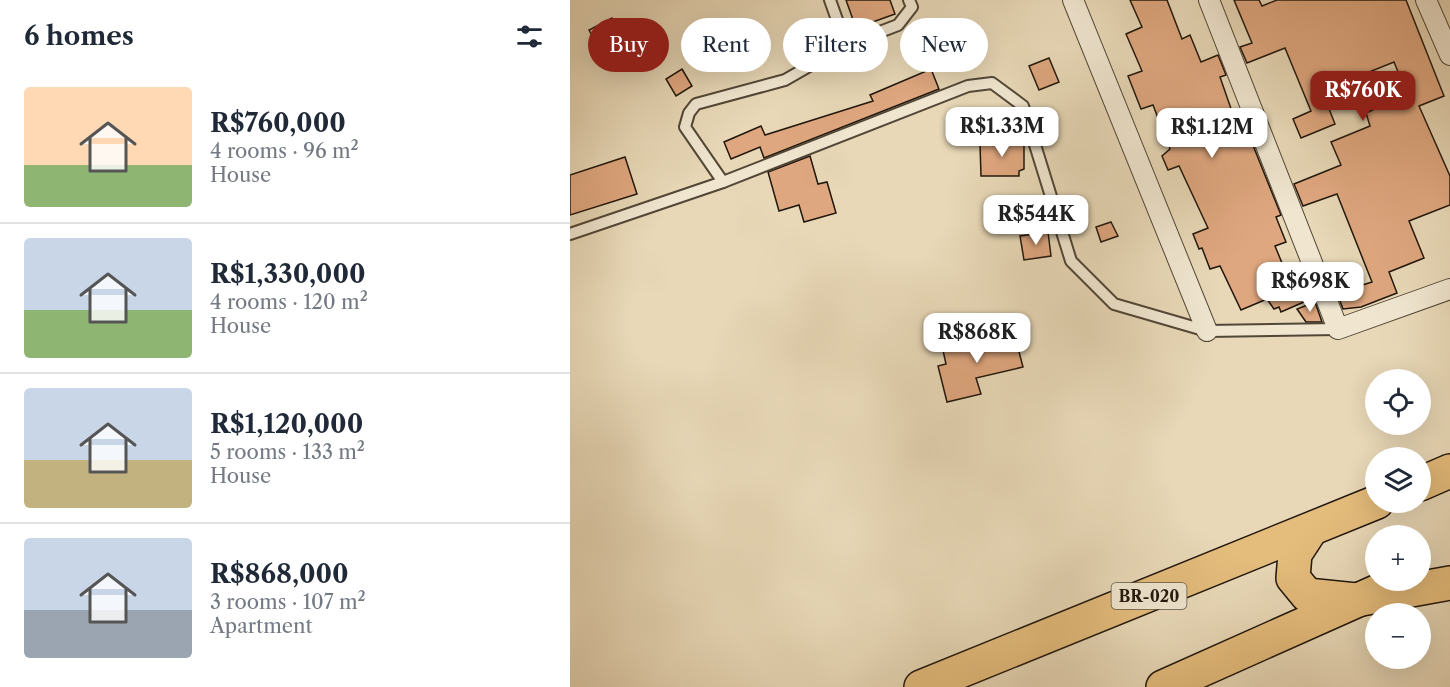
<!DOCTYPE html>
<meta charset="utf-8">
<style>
:root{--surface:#fff;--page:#f6f6f7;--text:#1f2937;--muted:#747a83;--line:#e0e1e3;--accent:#8f2418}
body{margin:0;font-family:"Libre Caslon Text",serif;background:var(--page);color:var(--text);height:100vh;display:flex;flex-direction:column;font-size:22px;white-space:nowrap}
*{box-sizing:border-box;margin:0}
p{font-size:20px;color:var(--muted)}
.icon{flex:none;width:33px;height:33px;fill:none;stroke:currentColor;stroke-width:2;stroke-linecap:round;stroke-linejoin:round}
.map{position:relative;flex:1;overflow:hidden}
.details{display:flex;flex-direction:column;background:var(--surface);width:570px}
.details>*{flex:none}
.top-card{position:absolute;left:18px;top:18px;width:570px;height:54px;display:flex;gap:12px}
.controls{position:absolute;left:795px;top:369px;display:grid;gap:12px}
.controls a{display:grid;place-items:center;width:66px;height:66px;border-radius:50%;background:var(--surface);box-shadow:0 6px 24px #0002;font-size:30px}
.price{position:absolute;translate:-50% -51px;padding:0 14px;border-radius:12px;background:#fff;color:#222;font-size:20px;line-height:39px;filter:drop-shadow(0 2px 3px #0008)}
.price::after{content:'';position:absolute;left:50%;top:36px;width:18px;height:14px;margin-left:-9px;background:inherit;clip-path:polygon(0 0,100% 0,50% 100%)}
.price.active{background:var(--accent);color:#fff}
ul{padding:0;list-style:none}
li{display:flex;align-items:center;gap:18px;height:150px;padding:0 24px}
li+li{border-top:2px solid var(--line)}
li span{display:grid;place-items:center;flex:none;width:168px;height:120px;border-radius:6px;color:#555}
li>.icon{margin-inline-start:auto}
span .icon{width:72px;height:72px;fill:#fffc;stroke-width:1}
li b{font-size:26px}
h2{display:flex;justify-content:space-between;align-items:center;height:72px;padding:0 24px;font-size:26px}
.pill{padding:0 21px;border-radius:27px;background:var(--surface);box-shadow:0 6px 24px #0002;font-size:21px;line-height:54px}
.pill.active{background:var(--accent);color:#fff}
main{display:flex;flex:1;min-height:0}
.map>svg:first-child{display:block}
.building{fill:#dfa77f;stroke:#20170c;stroke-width:1.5}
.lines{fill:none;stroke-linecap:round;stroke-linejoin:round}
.lane-casing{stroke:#524737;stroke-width:14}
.street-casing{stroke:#524737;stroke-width:22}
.highway-casing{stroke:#20170c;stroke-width:36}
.lane{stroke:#f0e6d0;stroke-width:10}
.street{stroke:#f0e6d0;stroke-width:20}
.highway{stroke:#e4bc7c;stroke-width:33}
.labels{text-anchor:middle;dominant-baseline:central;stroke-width:4.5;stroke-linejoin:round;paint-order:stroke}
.shield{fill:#f0e6d0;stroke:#5e5547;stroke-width:1.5}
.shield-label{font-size:16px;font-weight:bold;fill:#20170c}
</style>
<main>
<section class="details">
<h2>6 homes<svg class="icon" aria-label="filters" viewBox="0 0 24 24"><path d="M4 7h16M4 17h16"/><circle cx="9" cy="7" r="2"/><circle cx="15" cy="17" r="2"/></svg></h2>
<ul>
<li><span style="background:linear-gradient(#ffd9b3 65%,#8fb573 0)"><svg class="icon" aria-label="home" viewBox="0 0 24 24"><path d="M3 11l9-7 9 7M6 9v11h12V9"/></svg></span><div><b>R$760,000</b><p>4 rooms · 96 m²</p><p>House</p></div></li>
<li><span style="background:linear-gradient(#c9d6e8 60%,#8fb573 0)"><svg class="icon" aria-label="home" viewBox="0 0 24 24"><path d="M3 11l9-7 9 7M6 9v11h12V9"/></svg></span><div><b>R$1,330,000</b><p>4 rooms · 120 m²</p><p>House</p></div></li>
<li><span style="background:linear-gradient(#c9d6e8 60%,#c2b280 0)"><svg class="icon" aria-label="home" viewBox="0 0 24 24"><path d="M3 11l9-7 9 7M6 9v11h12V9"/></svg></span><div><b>R$1,120,000</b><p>5 rooms · 133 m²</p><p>House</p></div></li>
<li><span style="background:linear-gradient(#c9d6e8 60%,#9aa5b1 0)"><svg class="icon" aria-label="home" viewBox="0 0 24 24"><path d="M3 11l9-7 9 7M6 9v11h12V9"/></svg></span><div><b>R$868,000</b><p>3 rooms · 107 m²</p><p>Apartment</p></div></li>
</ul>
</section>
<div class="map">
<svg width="880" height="687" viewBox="0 0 880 687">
<rect width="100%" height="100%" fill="#e8d8b7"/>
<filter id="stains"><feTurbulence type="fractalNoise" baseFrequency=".00333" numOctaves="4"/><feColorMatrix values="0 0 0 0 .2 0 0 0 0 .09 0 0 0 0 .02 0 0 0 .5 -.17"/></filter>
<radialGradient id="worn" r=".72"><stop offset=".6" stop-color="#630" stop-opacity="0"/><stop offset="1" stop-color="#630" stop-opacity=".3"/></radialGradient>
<g class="building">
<path d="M 276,0 L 320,0 L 325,14 L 286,28 Z"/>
<path d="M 560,0 L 597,0 L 612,39 L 620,35 L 631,62 L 648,55 L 656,75 L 650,77 L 667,126 L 674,123 L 711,215 L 706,217 L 716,242 L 705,246 L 719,280 L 726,277 L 736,301 L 711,312 L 709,307 L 704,309 L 697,299 L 671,310 L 650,266 L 640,269 L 632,248 L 629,249 L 623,234 L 638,228 L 609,166 L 598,170 L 592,156 L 600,149 L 583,105 L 571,109 L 558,76 L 572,71 L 556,34 L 572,27 Z"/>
<path d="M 664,0 L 689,0 L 692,6 L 707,0 L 836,0 L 874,96 L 849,106 L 880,176 L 880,205 L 839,221 L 854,258 L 819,272 L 827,293 L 791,307 L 773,309 L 767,293 L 802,282 L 767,194 L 733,206 L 724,184 L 771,165 L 761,142 L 800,126 L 796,113 L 837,94 L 824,62 L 752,91 L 765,124 L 731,138 L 723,119 L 741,111 L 715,48 L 677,63 L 670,47 L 682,43 Z"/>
<path d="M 42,18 L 50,35 L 28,46 L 19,30 Z"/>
<path d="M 183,36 L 197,55 L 180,68 L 166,49 Z"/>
<path d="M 479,58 L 489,82 L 469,90 L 459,66 Z"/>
<path d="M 112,69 L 122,86 L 106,96 L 96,79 Z"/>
<path d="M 361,69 L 369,89 L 194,158 L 190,147 L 161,159 L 154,142 L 191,126 L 195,135 L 303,101 L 300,95 Z"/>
<path d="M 421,140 L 454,140 L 454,169 L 449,171 L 449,176 L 411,176 L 410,144 Z"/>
<path d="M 240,156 L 248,184 L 257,182 L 266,213 L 234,222 L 229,205 L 209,211 L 198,172 Z"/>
<path d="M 55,157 L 67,194 L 0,215 L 0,175 Z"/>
<path d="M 541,222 L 548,236 L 531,242 L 526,227 Z"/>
<path d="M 478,232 L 481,256 L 454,260 L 450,236 Z"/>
<path d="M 745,302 L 752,322 L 736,322 L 727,309 Z"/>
<path d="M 444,333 L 453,367 L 406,378 L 411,394 L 377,402 L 368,366 L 376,364 L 372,346 L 390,341 L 391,346 Z"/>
</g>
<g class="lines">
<defs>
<g id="lane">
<path d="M 260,0 L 276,45"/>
<path d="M 153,182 L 115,127 L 119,113 L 126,104 L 215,80 L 276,45 L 328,25 L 342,7 L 339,0"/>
<path d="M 0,234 L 153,182 L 398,86 L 422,83 L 453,106 L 501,261 L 544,304 L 637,331 L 768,329"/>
</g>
<g id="street">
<path d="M 503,0 L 637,331"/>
<path d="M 639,0 L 768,329 L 880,289"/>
<path d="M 856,0 L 880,55"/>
</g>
<g id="highway">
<path d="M 850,484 L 880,471"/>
<path d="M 740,531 L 725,554 L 723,578 L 737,595 L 786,600 L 880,583"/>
<path d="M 351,687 L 807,502"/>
<path d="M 593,687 L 833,580"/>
</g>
</defs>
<use href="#lane" class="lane-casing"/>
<use href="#street" class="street-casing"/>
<use href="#highway" class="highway-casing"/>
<use href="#lane" class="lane"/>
<use href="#street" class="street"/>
<use href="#highway" class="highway"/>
</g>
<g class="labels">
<rect class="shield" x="541.5" y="583" width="75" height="26" rx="4.5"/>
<g class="shield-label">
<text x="579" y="596">BR-020</text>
</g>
</g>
<rect width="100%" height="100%" filter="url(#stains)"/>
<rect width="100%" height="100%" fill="url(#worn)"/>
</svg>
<div class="controls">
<a><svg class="icon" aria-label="locate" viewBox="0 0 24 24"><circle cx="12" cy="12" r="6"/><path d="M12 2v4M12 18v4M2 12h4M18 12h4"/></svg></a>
<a><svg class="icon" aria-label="layers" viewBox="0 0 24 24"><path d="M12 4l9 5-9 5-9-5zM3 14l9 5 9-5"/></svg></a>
<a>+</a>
<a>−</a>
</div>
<b class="price active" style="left:793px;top:122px">R$760K</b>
<b class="price" style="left:432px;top:158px">R$1.33M</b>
<b class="price" style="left:642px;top:159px">R$1.12M</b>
<b class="price" style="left:466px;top:246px">R$544K</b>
<b class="price" style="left:740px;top:313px">R$698K</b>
<b class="price" style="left:407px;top:364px">R$868K</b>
<div class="top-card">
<a class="pill active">Buy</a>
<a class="pill">Rent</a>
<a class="pill">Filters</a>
<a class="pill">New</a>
</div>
</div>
</main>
